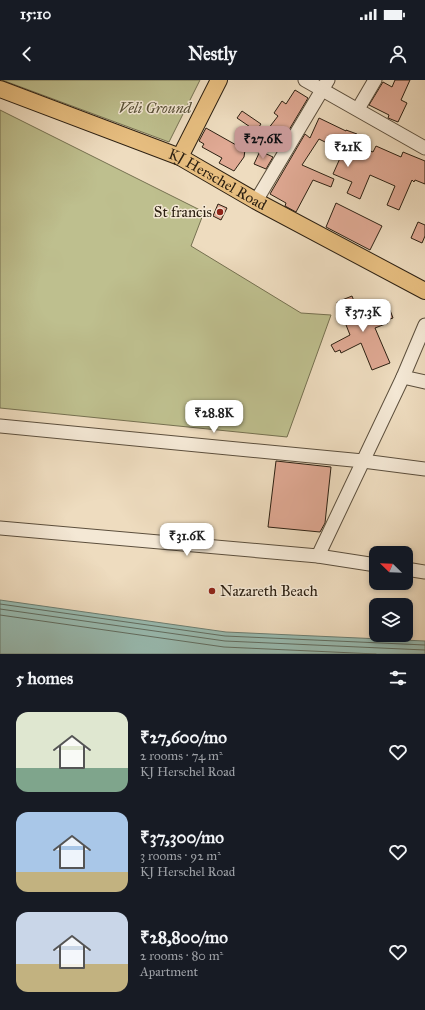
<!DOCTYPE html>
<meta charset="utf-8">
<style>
:root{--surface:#171b24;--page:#20242c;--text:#f1f3f6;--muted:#9ea1a6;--accent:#c59692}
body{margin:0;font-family:"IM FELL Great Primer",serif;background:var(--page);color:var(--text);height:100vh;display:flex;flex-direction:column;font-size:15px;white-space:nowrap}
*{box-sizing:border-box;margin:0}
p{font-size:13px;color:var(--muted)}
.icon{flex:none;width:22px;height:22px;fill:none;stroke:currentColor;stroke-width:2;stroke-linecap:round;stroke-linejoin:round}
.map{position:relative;height:574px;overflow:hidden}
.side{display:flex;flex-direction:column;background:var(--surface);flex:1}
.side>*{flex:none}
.needle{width:26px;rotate:293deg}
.fabs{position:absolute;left:369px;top:466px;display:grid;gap:8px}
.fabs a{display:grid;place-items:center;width:44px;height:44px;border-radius:8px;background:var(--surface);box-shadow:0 2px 6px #0003;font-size:20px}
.price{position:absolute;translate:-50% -34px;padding:0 9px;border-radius:8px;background:#fff;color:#222;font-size:13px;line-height:26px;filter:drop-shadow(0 1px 2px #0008)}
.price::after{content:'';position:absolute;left:50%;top:24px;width:12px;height:9px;margin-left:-6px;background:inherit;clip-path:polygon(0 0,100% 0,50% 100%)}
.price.on{background:var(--accent);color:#111}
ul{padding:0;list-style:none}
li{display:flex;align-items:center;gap:12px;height:100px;padding:0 16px}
li span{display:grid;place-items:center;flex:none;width:112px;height:80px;border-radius:12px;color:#555}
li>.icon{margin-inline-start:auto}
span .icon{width:48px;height:48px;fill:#fffc;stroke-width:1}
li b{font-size:17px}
h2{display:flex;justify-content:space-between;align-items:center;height:48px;padding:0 16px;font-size:17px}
.status{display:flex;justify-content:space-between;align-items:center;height:28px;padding:0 20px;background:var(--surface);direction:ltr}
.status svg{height:11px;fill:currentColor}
header{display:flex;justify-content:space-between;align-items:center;height:52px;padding:0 16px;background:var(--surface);font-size:18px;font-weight:800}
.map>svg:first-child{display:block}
.green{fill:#bebf8e;stroke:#757050}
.water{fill:#99bcb2;stroke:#6d7e72}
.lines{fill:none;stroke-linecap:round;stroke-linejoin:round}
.shore{stroke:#626e62;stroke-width:1}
.building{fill:#e0a994;stroke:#2c2012}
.minor-casing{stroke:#5c4f3d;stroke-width:15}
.major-casing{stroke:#2c2012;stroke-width:18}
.minor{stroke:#f4e8d5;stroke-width:13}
.major{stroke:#e7be80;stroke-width:16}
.poi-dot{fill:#8f2418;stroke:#f4e8d5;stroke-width:1.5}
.labels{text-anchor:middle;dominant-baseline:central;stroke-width:3;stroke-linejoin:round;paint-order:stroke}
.park-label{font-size:15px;font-style:italic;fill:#585037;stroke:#f4e8d5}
.street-label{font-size:15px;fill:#2c2012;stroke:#f4e8d5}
.poi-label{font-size:15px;fill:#2c2012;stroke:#f4e8d5;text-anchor:end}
</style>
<div class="status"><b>15:10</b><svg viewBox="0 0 49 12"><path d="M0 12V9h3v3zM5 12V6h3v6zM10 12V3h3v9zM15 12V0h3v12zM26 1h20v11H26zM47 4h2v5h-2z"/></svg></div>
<header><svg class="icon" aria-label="back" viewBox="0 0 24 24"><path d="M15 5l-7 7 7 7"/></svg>Nestly<svg class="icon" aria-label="person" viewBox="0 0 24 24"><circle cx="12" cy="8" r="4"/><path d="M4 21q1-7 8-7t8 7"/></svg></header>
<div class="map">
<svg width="425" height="574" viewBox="0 0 425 574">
<rect width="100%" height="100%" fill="#eedcbf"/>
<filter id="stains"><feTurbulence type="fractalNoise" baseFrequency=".005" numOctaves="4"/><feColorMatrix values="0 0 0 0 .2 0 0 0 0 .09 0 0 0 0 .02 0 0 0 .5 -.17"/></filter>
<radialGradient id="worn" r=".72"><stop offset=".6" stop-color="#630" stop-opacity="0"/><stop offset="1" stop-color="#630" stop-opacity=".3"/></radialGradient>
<g class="green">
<path d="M 2,0 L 200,0 L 169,62 Z"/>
<path d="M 0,30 L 204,132 L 191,166 L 301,233 L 331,235 L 287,357 L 0,328 Z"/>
</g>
<path class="water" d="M 0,520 L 226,552 L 425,561 L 425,574 L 0,574 Z"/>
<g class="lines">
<g class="shore">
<path d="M 0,524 L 225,556 L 425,565"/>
<path d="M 0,529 L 225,561 L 425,570"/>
<path d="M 0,535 L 224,567 L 376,574"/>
</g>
</g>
<g class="building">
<path d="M 395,0 L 410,0 L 401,20 L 407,23 L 398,42 L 388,38 L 389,35 L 369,25 L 383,2 L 392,7 Z"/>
<path d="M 295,10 L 308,18 L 283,60 L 268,49 L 278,36 L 274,33 L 282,21 L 286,24 Z"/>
<path d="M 242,31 L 261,44 L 256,51 L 237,38 Z"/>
<path d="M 319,38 L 346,51 L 346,50 L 357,54 L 353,64 L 373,72 L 376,66 L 401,77 L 403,72 L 425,81 L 425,104 L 415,100 L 414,102 L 412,100 L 399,130 L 387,125 L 395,106 L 370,95 L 360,119 L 347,113 L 352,102 L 333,94 L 345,67 L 328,60 L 327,63 L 319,59 L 302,85 L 334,99 L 331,107 L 313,100 L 296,132 L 285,126 L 286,123 L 270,114 L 305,54 L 310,58 Z"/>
<path d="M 206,48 L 245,70 L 244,77 L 234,91 L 219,83 L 222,78 L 202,67 L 204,64 L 199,61 Z"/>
<path d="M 260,71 L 273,77 L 266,89 L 254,84 Z"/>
<path d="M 336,123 L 382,146 L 370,170 L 326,147 Z"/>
<path d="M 218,124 L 227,128 L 221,140 L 213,136 Z"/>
<path d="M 418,142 L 425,145 L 425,156 L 422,163 L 411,158 Z"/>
<path d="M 352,216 L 361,239 L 365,237 L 366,240 L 390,230 L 393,238 L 387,240 L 388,243 L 375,248 L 390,283 L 372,290 L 361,263 L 341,273 L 340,270 L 335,272 L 331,265 L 350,255 L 337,222 Z"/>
<path d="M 276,381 L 331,387 L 325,443 L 320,452 L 268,447 Z"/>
</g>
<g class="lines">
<defs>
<g id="minor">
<path d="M 305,0 L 425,68"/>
<path d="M 358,29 L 375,0"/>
<path d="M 256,121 L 328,0"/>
<path d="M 403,297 L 425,302"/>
<path d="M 0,346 L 363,381 L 425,389"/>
<path d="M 0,448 L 318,476 L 376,485"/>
<path d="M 318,476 L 403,297 L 425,245"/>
<path d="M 406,489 L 425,492"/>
</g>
<g id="major">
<path id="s1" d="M 0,9 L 180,77 L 256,121 L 425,211"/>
<path d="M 180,77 L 219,0"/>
</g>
</defs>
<use href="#minor" class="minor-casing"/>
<use href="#major" class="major-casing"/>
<use href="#minor" class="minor"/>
<use href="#major" class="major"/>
</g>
<g class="poi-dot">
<circle cx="220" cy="132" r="4"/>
<circle cx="212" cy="511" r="4"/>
</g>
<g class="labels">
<g class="park-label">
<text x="155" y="28">Veli Ground</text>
</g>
<g class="street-label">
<text stroke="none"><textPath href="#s1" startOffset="236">KJ Herschel Road</textPath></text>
</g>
<g class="poi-label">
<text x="212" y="132">St francis</text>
<text x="220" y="511" text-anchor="start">Nazareth Beach</text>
</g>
</g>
<rect width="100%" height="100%" filter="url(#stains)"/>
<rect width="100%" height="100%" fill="url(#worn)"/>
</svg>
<div class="fabs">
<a><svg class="needle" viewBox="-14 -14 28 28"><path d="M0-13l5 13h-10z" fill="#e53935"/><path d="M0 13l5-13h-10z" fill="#9ea1a6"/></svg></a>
<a><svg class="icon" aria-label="layers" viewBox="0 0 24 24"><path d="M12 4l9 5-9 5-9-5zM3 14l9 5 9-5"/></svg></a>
</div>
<b class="price on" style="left:263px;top:80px">₹27.6K</b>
<b class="price" style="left:348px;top:88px">₹21K</b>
<b class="price" style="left:363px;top:253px">₹37.3K</b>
<b class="price" style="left:214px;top:354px">₹28.8K</b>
<b class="price" style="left:187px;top:477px">₹31.6K</b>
</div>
<section class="side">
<h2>5 homes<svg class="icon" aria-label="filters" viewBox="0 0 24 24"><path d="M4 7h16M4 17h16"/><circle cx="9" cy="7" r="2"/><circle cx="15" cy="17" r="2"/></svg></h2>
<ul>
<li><span style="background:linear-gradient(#dfe7d0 70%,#7fa58c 0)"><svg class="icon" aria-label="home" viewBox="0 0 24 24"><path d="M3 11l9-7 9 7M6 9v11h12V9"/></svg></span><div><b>₹27,600/mo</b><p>2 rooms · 74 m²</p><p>KJ Herschel Road</p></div><svg class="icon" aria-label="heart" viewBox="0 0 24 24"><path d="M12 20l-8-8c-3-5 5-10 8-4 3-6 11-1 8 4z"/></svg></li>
<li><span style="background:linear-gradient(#a9c7e8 75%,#c2b280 0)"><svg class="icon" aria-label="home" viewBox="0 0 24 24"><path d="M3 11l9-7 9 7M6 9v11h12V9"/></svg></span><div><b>₹37,300/mo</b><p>3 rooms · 92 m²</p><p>KJ Herschel Road</p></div><svg class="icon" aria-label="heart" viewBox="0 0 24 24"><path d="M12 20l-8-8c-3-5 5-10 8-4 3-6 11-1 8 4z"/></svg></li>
<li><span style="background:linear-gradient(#c9d6e8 65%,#c2b280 0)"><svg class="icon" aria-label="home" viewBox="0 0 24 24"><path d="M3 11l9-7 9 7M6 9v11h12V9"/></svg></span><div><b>₹28,800/mo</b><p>2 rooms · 80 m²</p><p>Apartment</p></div><svg class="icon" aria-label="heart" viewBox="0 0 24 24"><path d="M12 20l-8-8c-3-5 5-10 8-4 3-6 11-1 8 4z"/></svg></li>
</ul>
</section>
